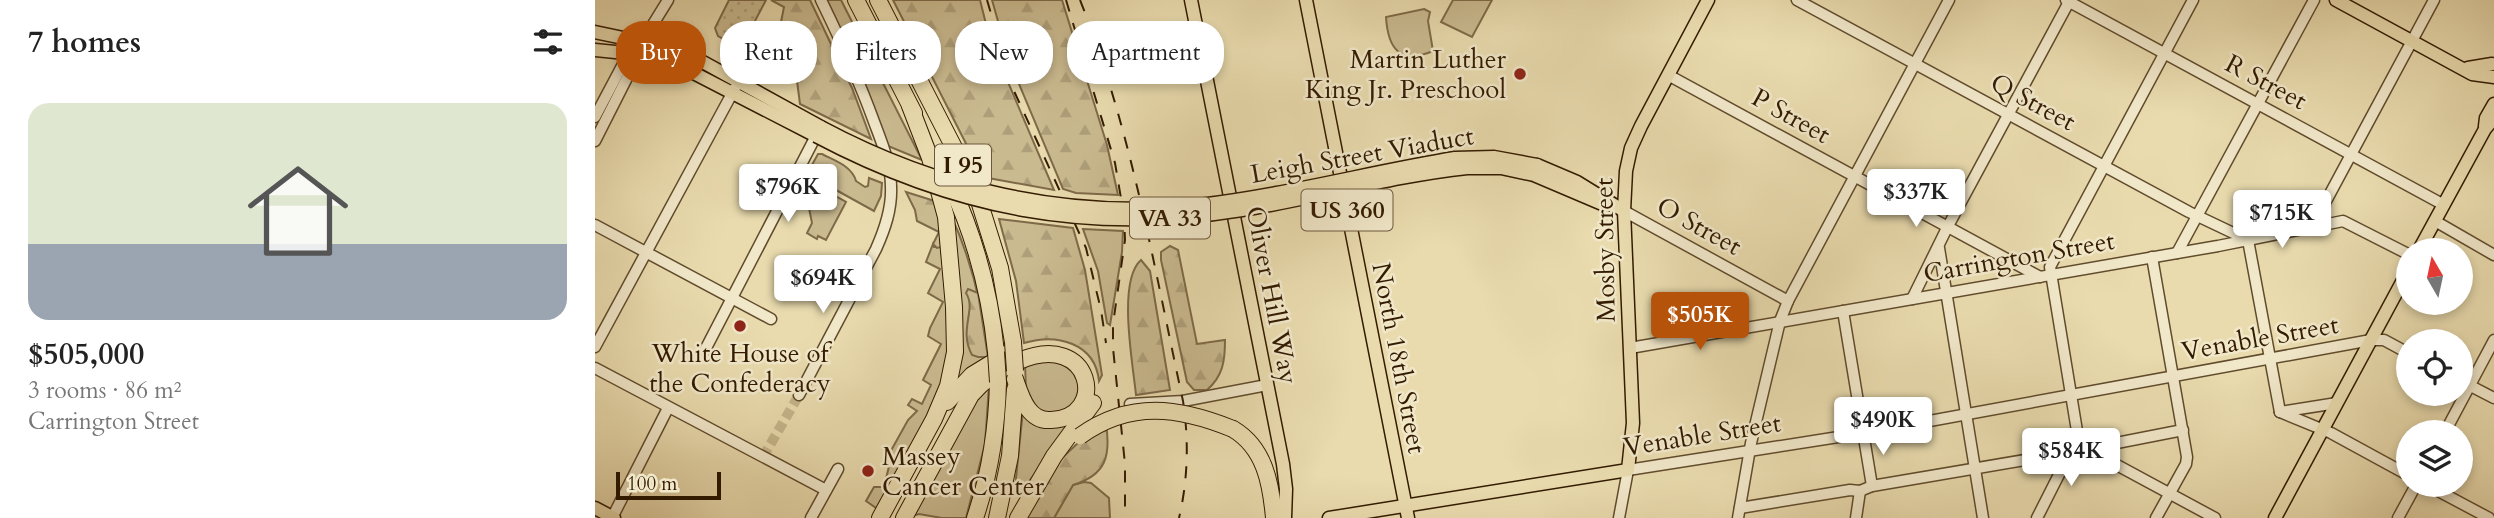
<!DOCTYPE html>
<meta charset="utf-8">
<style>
:root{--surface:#fff;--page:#f2f2f2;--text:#222;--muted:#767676;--accent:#b45309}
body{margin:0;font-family:Cardo,serif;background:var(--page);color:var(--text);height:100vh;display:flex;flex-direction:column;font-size:26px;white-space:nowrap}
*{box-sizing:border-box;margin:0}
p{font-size:23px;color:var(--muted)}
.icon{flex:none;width:38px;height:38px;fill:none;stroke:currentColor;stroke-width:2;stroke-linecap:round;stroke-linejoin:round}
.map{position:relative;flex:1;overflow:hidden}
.drawer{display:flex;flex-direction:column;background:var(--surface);width:595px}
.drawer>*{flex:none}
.hud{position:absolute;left:21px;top:21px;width:665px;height:63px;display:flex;gap:14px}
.needle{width:46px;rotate:351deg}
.controls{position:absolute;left:1801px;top:238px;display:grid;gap:14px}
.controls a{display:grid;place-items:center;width:77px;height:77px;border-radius:50%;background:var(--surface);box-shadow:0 4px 10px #0003;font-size:35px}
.scale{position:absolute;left:21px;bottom:18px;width:105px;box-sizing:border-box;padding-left:7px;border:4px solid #331b00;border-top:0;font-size:19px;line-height:24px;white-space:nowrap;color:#331b00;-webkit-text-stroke:5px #f1e8ca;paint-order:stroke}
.price{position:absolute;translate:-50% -60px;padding:0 16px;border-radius:7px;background:#fff;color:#222;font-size:23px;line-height:46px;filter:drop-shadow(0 2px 4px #0008)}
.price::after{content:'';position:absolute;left:50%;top:42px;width:21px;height:16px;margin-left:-10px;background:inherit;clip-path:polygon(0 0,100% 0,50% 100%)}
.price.on{background:var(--accent);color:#fff}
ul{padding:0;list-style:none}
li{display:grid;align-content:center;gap:14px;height:371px;padding:0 28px}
li span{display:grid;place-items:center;height:217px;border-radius:21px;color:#555}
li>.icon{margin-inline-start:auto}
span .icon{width:126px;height:126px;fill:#fffc;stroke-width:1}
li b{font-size:30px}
h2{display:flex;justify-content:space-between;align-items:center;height:84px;padding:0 28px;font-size:30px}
.tag{padding:0 24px;border-radius:28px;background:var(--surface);box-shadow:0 4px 10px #0003;font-size:24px;line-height:63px}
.tag.on{background:var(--accent);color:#fff}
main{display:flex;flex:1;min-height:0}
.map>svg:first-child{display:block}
.grass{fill:#caba90;stroke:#7e6a48;stroke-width:2}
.forest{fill:url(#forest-firs);stroke:#7e6a48;stroke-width:2}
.park{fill:url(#park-dots);stroke:#7e6a48;stroke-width:2}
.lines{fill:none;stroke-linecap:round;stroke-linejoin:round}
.minor-tunnel{stroke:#c5b58b;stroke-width:10;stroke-dasharray:10 5;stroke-linecap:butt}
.minor-casing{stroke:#604b2c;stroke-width:13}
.major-casing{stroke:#331b00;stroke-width:15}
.highway-casing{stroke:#331b00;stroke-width:18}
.minor{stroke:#f1e8ca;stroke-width:10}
.major{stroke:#e9dbae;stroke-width:12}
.highway{stroke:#e9dbae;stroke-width:16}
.rail{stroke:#331b00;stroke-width:2;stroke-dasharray:12 12;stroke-linecap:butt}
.major-bridge-casing{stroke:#331b00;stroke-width:15;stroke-linecap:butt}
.highway-bridge-casing{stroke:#331b00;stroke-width:18;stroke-linecap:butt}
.major-bridge{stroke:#e9dbae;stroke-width:12}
.highway-bridge{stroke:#e9dbae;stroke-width:16}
.poi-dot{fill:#8f2418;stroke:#f1e8ca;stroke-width:2.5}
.labels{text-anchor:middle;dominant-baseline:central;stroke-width:5;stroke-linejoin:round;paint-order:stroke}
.shield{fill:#f1e8ca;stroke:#6c583d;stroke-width:2}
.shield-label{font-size:24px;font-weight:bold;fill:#331b00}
.poi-label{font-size:26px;fill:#331b00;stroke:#f1e8ca;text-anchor:end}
.street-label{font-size:26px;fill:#331b00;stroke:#f1e8ca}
</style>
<main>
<section class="drawer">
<h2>7 homes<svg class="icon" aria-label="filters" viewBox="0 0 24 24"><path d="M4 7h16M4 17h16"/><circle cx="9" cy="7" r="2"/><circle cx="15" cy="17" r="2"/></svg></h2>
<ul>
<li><span style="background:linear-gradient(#dfe7d0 65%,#9aa5b1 0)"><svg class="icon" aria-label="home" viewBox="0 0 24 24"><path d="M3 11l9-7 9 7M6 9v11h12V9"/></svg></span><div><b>$505,000</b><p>3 rooms · 86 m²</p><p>Carrington Street</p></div></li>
</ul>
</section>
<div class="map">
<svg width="1899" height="518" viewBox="0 0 1899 518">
<defs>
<pattern id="forest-firs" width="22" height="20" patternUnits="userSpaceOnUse" patternTransform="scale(1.75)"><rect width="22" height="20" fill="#caba90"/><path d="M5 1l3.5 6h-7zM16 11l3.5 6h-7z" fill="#ae9f7a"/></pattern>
<pattern id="park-dots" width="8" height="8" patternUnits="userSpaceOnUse" patternTransform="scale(1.75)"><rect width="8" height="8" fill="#caba90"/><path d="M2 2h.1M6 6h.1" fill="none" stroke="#ae9f7a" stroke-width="1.8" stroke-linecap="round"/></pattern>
</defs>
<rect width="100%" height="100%" fill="#e9dbae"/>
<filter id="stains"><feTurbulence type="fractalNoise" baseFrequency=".00286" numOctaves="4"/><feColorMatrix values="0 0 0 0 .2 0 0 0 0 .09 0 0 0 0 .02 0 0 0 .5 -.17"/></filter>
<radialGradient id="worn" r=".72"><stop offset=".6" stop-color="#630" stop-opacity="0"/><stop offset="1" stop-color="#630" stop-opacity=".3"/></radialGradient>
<g class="grass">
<path d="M 230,0 L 246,0 L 327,160 L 293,146 Z"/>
<path d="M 858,0 L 897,0 L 877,37 L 846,22 Z"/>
<path d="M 829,9 L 835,12 L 833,21 L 838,51 C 805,65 793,49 791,17 Z"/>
<path d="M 223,154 L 227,154 C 240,161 257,166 261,181 L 270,187 L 273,186 L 274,178 L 287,183 L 286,196 L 279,211 L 212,174 Z"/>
<path d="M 221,185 L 251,202 L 231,240 L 223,236 L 222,239 L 212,233 L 217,223 L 213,203 L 211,202 Z"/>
<path d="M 355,213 C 377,260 388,308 393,359 L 354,392 Z"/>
<path d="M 488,229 L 528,231 L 527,252 L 515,325 L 512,323 L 503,271 Z"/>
<path d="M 338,244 L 339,247 L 346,247 L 355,321 L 350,381 L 284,510 L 271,501 L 279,487 L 287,487 C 293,478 292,468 297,459 L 293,456 L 313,420 L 322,411 L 313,405 L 317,399 L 327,404 L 336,385 L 328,380 L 346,344 L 333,336 L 335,328 L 348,302 L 333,293 L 345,269 L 331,262 Z"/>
<path d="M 461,359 L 483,376 L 484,397 L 471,412 L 446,413 L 431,392 L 430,363 Z"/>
<path d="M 394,385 L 390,444 L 371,518 L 347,518 L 324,514 L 314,517 L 375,406 Z"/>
<path d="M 428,410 L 479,421 L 427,491 L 423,492 L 420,488 Z"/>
<path d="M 489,482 L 496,483 L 514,498 L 515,518 L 459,518 L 478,485 Z"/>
</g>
<g class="forest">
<path d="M 176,0 L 215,0 L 257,88 L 276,139 L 205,104 L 198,50 L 186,22 L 189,7 Z"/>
<path d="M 298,0 L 385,0 L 395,40 L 459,190 L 388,177 Z"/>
<path d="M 397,0 L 467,0 L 512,145 L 523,195 L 481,193 L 468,189 L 414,60 Z"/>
<path d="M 311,192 L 343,202 L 346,247 L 342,248 L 338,244 L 344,232 L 322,221 L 320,210 Z"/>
<path d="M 404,219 L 478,228 L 490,270 L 507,375 L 504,381 C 500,343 462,333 429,343 L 421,281 Z"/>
<path d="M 575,246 L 583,250 L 602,344 L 630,340 C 630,361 628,376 612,390 L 599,390 L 592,382 L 566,260 L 566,252 Z"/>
<path d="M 546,260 L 555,271 L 575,390 L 541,395 C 538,364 522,281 546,260 Z"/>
<path d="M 373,289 L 383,293 L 393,357 L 383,357 L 377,355 C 363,329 382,310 371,293 Z"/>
<path d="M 511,424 C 516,456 511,475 478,485 L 459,518 L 429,518 L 466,459 L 485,441 Z"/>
</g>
<path class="park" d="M 134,0 L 171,0 L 142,55 L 136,52 L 139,45 L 123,36 L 120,28 Z"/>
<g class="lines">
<path class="minor-tunnel" d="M 168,457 L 204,395"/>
<defs>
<g id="minor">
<path d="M 1202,0 L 1594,212 L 1653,240 L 1685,412"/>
<path d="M 1471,0 L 1849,205"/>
<path d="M 1073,75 L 1445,277"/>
<path d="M 0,117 L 27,66 L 36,60"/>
<path d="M 0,141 L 37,68 L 36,60 L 73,0"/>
<path d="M 1029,211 L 1193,301"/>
<path d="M 1840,221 L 1899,255"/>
<path d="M 0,225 L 176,319"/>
<path d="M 1728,225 L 1730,203 L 1839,0"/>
<path d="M 1344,248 L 1388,518"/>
<path d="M 1582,253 L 1719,0"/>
<path d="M 1557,257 L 1592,457 L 1591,464 L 1561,518"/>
<path d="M 1317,299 L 1352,228 L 1475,0"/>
<path d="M 1248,311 L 1277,486"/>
<path d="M 0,347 L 140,88"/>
<path d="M 1035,348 L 1623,246 L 1748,221 L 1813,254"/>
<path d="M 110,350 L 224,130"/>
<path d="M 0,368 L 231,490"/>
<path d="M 1866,381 L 1899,398"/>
<path d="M 204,395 L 281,249 C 290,229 297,209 296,187 C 296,163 286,141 278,119 C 263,78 245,39 226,0"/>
<path d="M 535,404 L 588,401 L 672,385"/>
<path d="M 1685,412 L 1736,433 L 1813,475"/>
<path d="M 1685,412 L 1742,403"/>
<path d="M 1850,432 L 1899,340"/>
<path d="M 1481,443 L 1620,518"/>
<path d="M 1491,449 L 1588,430"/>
<path d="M 1832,485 L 1894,518"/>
<path d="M 1145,508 L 1255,490 L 1265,491 L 1277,486 L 1477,452"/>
<path d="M 17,518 L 73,408"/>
<path d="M 216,518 L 243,469"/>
<path d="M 1024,518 L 1033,470 L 1269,433 L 1776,340 L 1789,340 L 1813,353"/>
<path d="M 1143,518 L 1156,443 L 1185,321 L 1193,301 L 1354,0"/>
<path d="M 1261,518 L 1265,491"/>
<path d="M 1442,518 L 1483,437 L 1455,267 L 1598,0"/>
<path d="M 1803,518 L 1821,485"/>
</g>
<g id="major">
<path d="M 596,0 L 688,464 L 691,489 L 690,518"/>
<path d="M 711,0 L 813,518"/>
<path d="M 1741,0 L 1877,74 L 1899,77"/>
<path d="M 0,32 L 66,46 L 97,56 L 226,127"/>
<path d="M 0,50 L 40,54 L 89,68 L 221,136"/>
<path d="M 1873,68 L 1897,64"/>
<path d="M 1890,126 L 1891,118 L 1899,104"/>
<path d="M 942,165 L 982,182 L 1029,211"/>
<path d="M 939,175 L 1012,206"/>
<path d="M 1824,250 L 1890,129 L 1899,118"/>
<path d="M 0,508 L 19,518"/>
<path d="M 734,518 L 1033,470 L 1038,423 L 1029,211 L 1031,171 L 1036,148 L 1046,126 L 1113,0"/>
<path d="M 1680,518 L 1813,271"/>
</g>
<g id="highway">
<path d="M 261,0 L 319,113"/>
<path d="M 283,0 L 370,169 L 385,204 L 405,268 L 418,342"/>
<path d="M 355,183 C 380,237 395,292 401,352"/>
<path d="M 352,402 L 377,375 L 413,353"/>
<path d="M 638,429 C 670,448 676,484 679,518"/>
<path d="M 285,518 L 339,419 L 353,386 L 360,352 L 359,307 L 351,217 L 335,158 L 315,106"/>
<path d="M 309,518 L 376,395 C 389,380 405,368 424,361 C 498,329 514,418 456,420 C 433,422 426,396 420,379"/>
<path d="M 380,518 C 395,474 402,428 403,382"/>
<path d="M 402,518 L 415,456 L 420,389"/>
<path d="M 423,518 L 459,456 L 498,403"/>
</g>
</defs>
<use href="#minor" class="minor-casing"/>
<use href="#major" class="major-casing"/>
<use href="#highway" class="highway-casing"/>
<use href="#minor" class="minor"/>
<use href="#major" class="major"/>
<use href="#highway" class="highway"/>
<g class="rail">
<path d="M 392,0 L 419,91 L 491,248 L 506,310 L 511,343"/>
<path d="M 471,0 L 520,163 L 529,216 L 530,240 L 518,324 L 518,348 L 530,464 L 530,518"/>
<path d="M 485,0 C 536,128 559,267 588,401 C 594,440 593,480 584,518"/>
</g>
<defs>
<g id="major-bridge">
<path d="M 226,127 C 342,189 472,220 604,205 C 690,195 775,172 860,158 L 899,157 L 942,165"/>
<path d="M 221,136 C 359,209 492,235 647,210 C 722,198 797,176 872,168 L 906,168 L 939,175"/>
</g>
<g id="highway-bridge">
<path d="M 418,342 L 420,371"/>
<path d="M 401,352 L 403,382"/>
<path d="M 485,436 C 535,400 584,407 638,429"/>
</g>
</defs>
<use href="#major-bridge" class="major-bridge-casing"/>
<use href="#highway-bridge" class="highway-bridge-casing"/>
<use href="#major-bridge" class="major-bridge"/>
<use href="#highway-bridge" class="highway-bridge"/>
</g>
<g class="poi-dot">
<circle cx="925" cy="74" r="7"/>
<circle cx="145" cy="326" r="7"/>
<circle cx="273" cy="471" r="7"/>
</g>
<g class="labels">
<g class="shield">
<rect x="340" y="144.5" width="56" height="41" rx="5"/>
<rect x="706.5" y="189.5" width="91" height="41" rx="5"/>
<rect x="535" y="197.5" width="80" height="41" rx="5"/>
</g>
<g class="shield-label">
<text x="368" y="165">I 95</text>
<text x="752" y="210">US 360</text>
<text x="575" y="218">VA 33</text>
</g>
<g class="poi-label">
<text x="911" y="59">Martin Luther<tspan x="911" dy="30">King Jr. Preschool</tspan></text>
<text x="145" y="353" text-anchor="middle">White House of<tspan x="145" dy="30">the Confederacy</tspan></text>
<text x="287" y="456" text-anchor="start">Massey<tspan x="287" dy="30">Cancer Center</tspan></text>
</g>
<g class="street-label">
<text transform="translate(1671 82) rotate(28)">R Street</text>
<text transform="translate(1438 102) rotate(28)">Q Street</text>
<text transform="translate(1196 116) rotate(29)">P Street</text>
<text transform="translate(767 155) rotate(-10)">Leigh Street Viaduct</text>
<text transform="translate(1104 226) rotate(29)">O Street</text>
<text transform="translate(1010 250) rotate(-91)">Mosby Street</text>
<text transform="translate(1424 257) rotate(-10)">Carrington Street</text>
<text transform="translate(677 295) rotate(79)">Oliver Hill Way</text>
<text transform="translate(1665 338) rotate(-10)">Venable Street</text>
<text transform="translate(804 358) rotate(79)">North 18th Street</text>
<text transform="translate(1107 435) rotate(-9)">Venable Street</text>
</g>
</g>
<rect width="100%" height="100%" filter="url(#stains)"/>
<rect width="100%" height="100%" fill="url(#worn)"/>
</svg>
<div class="controls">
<a><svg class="needle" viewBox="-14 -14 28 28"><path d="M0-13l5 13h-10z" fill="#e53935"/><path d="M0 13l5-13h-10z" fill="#767676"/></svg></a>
<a><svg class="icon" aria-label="locate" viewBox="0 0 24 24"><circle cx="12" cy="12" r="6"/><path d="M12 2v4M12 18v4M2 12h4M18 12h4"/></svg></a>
<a><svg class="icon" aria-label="layers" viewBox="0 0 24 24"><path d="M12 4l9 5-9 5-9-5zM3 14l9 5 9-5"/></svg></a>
</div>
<div class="scale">100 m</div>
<b class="price" style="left:193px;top:224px">$796K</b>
<b class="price" style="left:1321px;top:229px">$337K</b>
<b class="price" style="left:1687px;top:250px">$715K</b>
<b class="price" style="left:228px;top:315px">$694K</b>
<b class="price on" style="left:1105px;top:352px">$505K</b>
<b class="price" style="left:1288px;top:457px">$490K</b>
<b class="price" style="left:1476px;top:488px">$584K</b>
<div class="hud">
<a class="tag on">Buy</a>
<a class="tag">Rent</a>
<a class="tag">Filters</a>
<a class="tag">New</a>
<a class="tag">Apartment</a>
</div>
</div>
</main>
